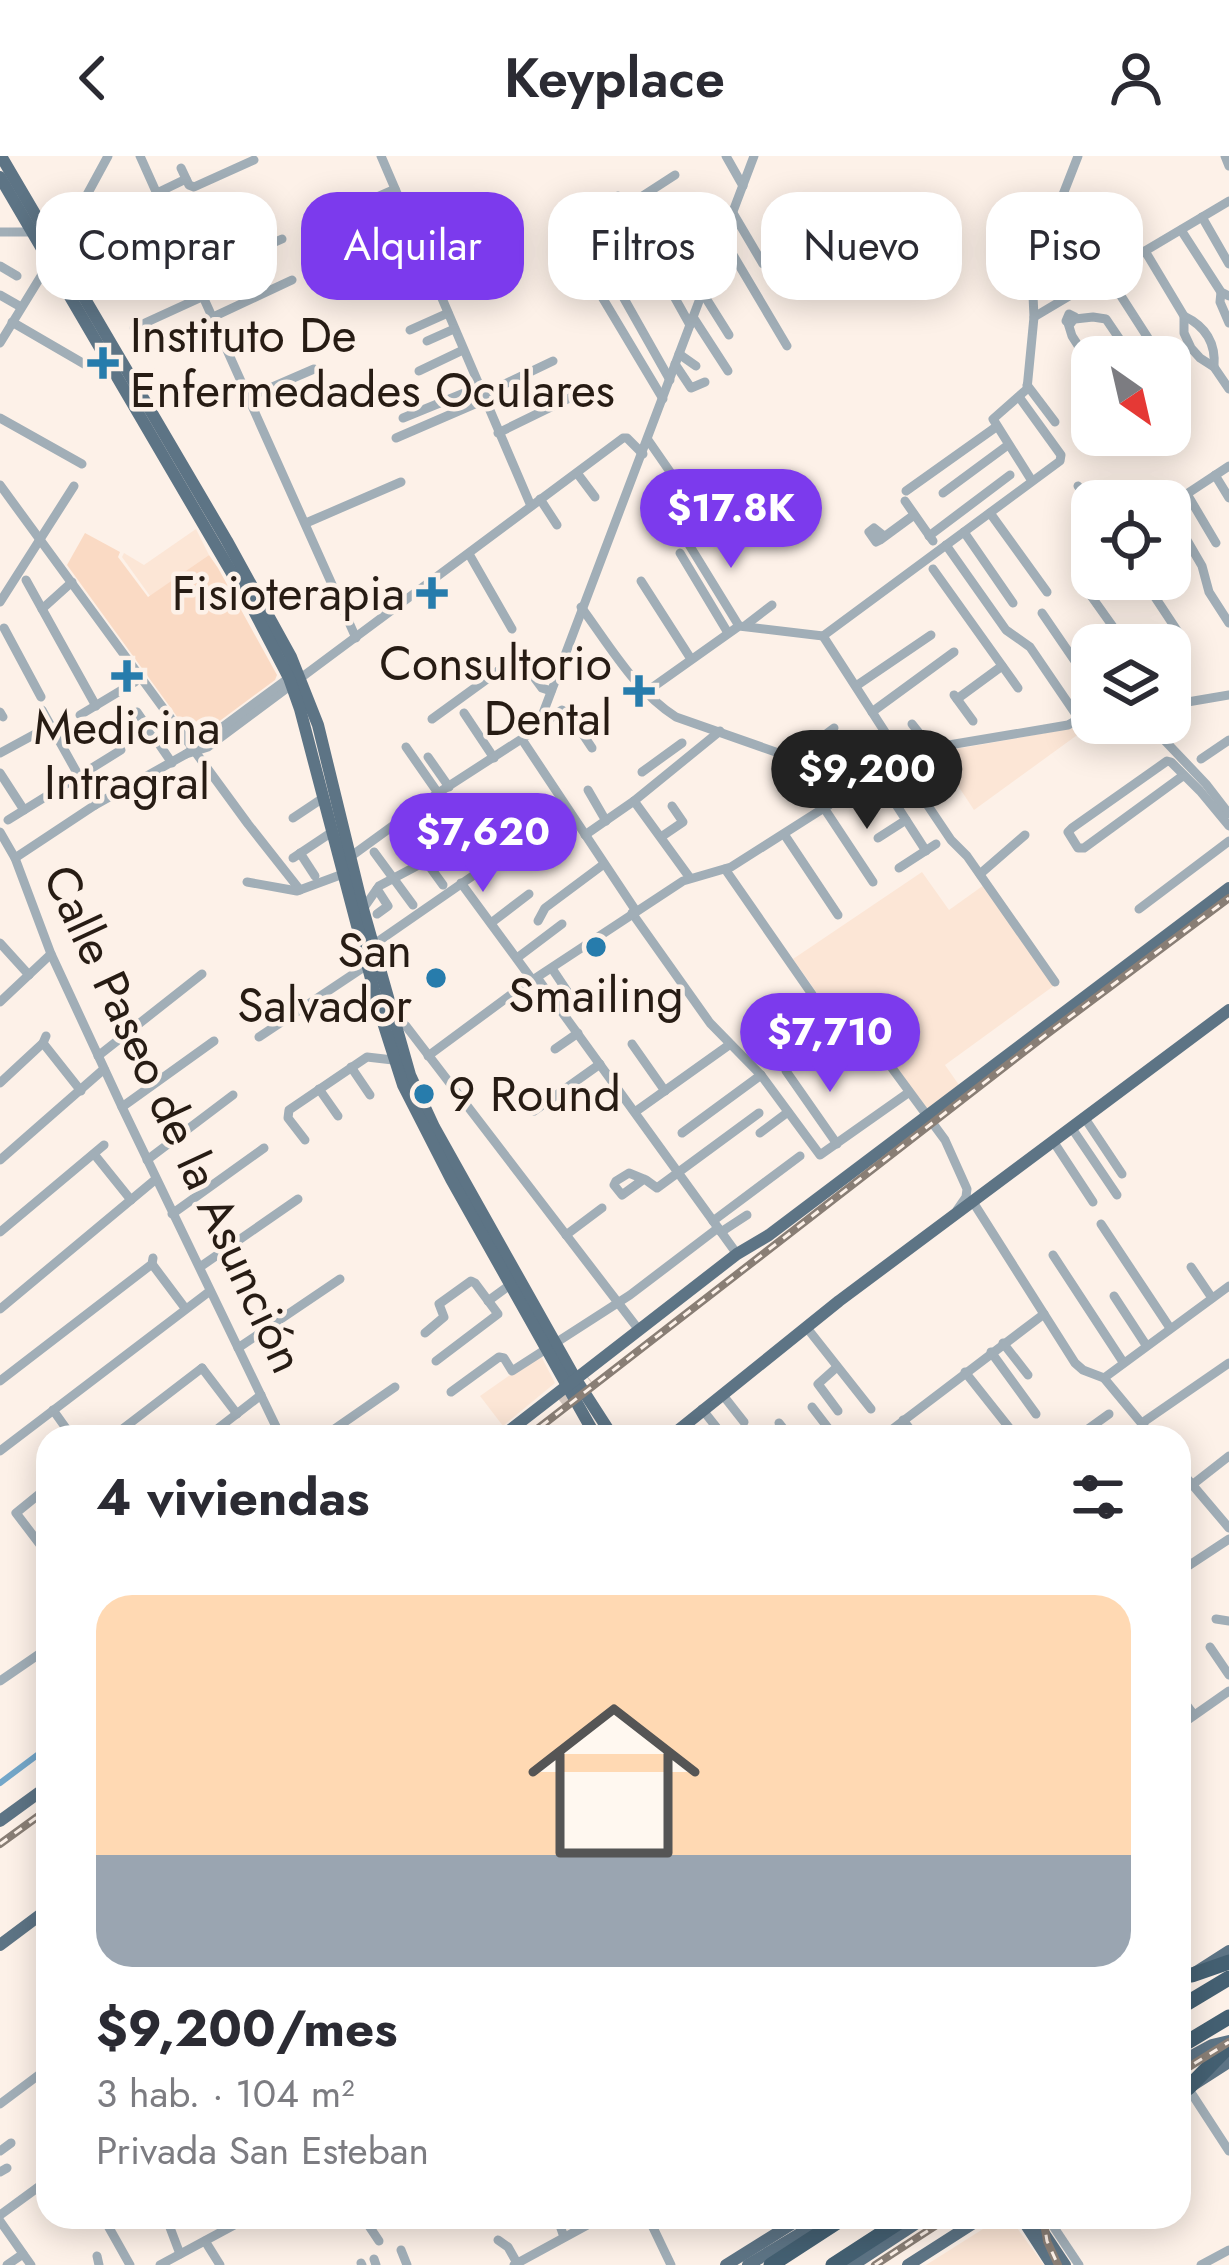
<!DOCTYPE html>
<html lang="es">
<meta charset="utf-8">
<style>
:root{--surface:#fff;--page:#f7f7f7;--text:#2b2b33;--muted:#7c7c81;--line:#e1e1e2;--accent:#7c3aed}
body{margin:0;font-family:Jost,sans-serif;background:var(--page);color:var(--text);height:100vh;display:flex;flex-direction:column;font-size:45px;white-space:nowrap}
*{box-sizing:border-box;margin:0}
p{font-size:39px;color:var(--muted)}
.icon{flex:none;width:66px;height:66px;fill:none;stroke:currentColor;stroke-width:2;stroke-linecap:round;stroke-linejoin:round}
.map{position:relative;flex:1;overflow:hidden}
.drawer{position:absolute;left:36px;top:1269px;width:1155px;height:804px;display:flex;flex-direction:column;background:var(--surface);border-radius:36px;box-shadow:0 6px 30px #0003}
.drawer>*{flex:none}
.guide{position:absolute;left:36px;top:36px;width:1158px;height:108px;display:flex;gap:24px}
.needle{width:78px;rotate:146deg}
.fabs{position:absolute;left:1071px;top:180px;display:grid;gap:24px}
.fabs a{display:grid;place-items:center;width:120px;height:120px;border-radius:24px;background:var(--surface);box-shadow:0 6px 30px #0003;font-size:60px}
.price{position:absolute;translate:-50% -102px;padding:0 27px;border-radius:42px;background:var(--accent);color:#fff;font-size:39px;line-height:78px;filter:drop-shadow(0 3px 6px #0008)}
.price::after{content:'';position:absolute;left:50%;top:72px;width:36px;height:27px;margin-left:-18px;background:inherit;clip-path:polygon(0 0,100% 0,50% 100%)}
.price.active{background:#222;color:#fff}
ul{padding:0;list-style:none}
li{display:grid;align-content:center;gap:24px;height:636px;padding:0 60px}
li+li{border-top:3px solid var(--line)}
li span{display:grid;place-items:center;height:372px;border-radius:36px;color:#555}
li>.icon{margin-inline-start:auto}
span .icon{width:216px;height:216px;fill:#fffc;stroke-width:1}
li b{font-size:51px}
h2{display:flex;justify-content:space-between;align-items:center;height:144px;padding:0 60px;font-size:51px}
.chip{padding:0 42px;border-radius:36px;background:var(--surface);box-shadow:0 6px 30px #0003;font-size:42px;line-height:108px}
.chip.active{background:var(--accent);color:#fff}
header{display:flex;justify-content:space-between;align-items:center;height:156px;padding:0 60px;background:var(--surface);font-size:54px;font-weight:600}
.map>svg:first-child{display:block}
.built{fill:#fce6d6}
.green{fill:#fadac4}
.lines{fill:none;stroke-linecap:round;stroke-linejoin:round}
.canal{stroke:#74a7c9;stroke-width:6}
.major-tunnel{stroke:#d2c6be;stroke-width:12;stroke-dasharray:12 6;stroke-linecap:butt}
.minor{stroke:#a1aeb7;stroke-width:9}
.major{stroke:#5d7485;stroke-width:12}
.highway{stroke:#446072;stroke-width:15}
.rail-casing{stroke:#897e75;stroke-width:8}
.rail{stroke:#fdf1e8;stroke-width:3;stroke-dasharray:9;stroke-linecap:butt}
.poi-dot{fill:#277cac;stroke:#fdf1e8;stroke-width:4.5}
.labels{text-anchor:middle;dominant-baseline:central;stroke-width:9;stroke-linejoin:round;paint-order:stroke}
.poi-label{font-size:48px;fill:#271c14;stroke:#fdf1e8;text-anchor:end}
.street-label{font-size:48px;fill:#271c14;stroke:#fdf1e8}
</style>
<header><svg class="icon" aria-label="back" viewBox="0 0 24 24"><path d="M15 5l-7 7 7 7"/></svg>Keyplace<svg class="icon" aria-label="person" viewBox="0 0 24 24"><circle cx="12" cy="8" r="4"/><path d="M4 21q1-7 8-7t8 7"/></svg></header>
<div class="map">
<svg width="1229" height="2109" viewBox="0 0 1229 2109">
<rect width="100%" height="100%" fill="#fdf1e8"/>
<g class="built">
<path d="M 196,373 L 209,399 L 150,440 L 122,401 L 124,397 L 144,409 Z"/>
<path d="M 1091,569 L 974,654 L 945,610 L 952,606 L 945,595 Z"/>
<path d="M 922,716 L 949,754 L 984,729 L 1055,829 L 945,909 L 959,929 L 925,954 L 863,866 L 832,858 L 793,803 Z"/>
<path d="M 540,1198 L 555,1227 L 503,1270 L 480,1240 Z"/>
<path d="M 1002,2061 L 1009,2061 L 1044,2109 L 926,2109 Z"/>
</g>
<path class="green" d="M 85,377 L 120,396 L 118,401 L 148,441 L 209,399 L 218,412 L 277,519 L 275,524 L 194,584 L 67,409 Z"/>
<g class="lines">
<path class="canal" d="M 0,1627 L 48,1591"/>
<path class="major-tunnel" d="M 559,1244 L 588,1221"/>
<g class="minor">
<path d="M 140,0 L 356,482"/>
<path d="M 381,0 L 531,350"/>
<path d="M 726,0 L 743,30"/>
<path d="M 1225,0 L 1229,10"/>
<path d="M 181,12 L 189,29 L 194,31 L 254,4"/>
<path d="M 157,37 L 186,23"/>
<path d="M 618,40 L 690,169"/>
<path d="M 1070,41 L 1110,106"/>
<path d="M 624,52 L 675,19"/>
<path d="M 733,57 L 763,108"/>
<path d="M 1016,58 L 1039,96"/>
<path d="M 1202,61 L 1229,108"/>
<path d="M 315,68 L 395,33"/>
<path d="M 1181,74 L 1221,136 L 1229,140"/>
<path d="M 0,76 L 34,76"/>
<path d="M 723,82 L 787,190"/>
<path d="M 642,84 L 699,43"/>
<path d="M 182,91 L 256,58"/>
<path d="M 1145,95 L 1184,160 L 1184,177 L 1191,192 L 1200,202 L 1214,211 L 1229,233"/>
<path d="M 65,109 L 165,56"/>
<path d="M 0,110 L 17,120"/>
<path d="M 333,116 L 415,79"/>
<path d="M 195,121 L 282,83"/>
<path d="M 1112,126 L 1148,182"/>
<path d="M 1041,130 L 1070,112"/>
<path d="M 1083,132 L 1056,85 L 1085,66"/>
<path d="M 702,136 L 729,179"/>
<path d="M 1221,136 L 1220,146 L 1229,167"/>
<path d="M 0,139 L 21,151"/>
<path d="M 622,139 L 670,224"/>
<path d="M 602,141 L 663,243"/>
<path d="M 1069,158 L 1075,161 L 1071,167 L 1066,165 Z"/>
<path d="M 1184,160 C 1205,170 1216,187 1214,211"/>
<path d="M 213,161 L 292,124"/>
<path d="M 693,161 L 728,215"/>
<path d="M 1034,161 L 1229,45"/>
<path d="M 1075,163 L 1093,161 L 1106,163 L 1127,194"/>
<path d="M 12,166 L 86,209"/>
<path d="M 1068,167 L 1072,180 L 1081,194"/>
<path d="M 134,172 L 204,140"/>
<path d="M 410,174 L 448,157"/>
<path d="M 427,185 L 454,173"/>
<path d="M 0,187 L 57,94 L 108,0"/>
<path d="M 679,198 L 696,210"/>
<path d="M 675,208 L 691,232 L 705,226"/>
<path d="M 419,215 L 463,194"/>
<path d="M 1027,229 L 1055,266"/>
<path d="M 482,239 L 553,205"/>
<path d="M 249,241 L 314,213"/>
<path d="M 0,262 L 82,308"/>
<path d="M 403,262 L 479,231"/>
<path d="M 498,277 L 584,235"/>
<path d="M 396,282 L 484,244"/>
<path d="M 648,284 L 691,346"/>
<path d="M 577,317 L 595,341"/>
<path d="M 1215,319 L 1229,342"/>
<path d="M 1032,325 L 993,263 L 1027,233 L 1034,161 L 1032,118 L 1078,0"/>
<path d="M 0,329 L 248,668 L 300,734"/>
<path d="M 1078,330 L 1092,350"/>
<path d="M 1157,334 L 1163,345"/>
<path d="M 906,335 L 996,271"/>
<path d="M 943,337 L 1008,289"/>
<path d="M 1187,338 L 1216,387"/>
<path d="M 540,343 L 557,369"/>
<path d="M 905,345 L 933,385"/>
<path d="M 1170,349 L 1229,310"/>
<path d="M 1170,355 L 1202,410 L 1209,436 L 1229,467"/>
<path d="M 990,357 L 1047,436"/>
<path d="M 658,366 L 702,340 L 710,342 L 716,351"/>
<path d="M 306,367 L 401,326"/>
<path d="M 964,376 L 1013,447"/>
<path d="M 884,380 L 874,372 L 869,376 L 876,386 L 880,384 L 914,359"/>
<path d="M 929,380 L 1010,319"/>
<path d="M 688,387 L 739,470"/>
<path d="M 946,389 L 1006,474 L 1030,491 L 1079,563"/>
<path d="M 680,397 L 728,477"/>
<path d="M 469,398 L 512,473"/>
<path d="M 933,413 L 1018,532"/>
<path d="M 1079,423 L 1126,489"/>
<path d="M 1143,423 L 1184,485 L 1183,489 L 1170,499"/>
<path d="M 26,424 L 96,550"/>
<path d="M 641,425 L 691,503"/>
<path d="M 1155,440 L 1165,432 L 1162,423"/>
<path d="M 0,446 L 74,330"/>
<path d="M 581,451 C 609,489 636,536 676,561 L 790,601 L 829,649"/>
<path d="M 42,453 L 72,426"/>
<path d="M 1042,457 L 1092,530"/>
<path d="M 746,469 L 772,449"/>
<path d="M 4,472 L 41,541"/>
<path d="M 823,480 L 894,590 L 910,623 L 951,684 L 967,700 L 1055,826"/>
<path d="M 823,480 L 1060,305 L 1061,299 L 1019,241"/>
<path d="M 856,530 L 931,479"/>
<path d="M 646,536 L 739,470 L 823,480"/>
<path d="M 954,539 L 973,565"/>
<path d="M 957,543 L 1002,510"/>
<path d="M 1170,549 L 1229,539"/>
<path d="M 42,554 L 95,649"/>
<path d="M 0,556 L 3,561"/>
<path d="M 137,556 L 172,607"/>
<path d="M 872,556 L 954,496"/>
<path d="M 464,557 L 494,602"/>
<path d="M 80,559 L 135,526"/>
<path d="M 432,563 L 516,502 L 520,502 L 542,532 L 551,535"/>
<path d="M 1148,567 L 1206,628 L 1229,658"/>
<path d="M 912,568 L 931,592"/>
<path d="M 539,570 L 562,554 L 570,559 L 592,592"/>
<path d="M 523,585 L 636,755"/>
<path d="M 406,591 L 438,637"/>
<path d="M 0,597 L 50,570"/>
<path d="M 186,598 L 208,591 L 623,282 L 627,282 L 643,298"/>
<path d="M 428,601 L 449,631"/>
<path d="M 793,603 L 834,572"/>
<path d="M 1201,603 L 1229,584"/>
<path d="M 642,616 L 682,587"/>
<path d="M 0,617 L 24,654"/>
<path d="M 877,619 L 926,695"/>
<path d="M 1184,619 L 1084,692 L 1078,692 L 1068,676 L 1072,672 L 1167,605 L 1171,606 L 1200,635 L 1229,670"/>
<path d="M 588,634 L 606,665"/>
<path d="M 634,645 L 690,722"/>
<path d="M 861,648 L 886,632"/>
<path d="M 824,652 L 873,726"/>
<path d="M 293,662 L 323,642"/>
<path d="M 8,664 L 121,594"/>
<path d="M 404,675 L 443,729"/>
<path d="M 0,676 L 15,702 L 51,798 L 122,951 L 281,1281"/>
<path d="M 784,678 L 838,759"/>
<path d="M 585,679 L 634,645 L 720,575"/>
<path d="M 661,681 L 683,666 L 672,650"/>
<path d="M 878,682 L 906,664"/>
<path d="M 374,696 L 413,749"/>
<path d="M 300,697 L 315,720"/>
<path d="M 350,701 L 438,637 L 537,573 L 754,0"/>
<path d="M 15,702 L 95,649 L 186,598 L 290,521"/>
<path d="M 293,702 L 332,676"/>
<path d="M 899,712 L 936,688"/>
<path d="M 725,713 L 825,857 L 833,862 L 856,867 L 864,874 L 945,984 L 967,1033 L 966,1041 L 957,1054"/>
<path d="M 980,718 L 1025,679"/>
<path d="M 247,726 L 297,735 L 343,718"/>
<path d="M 461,727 L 533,825"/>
<path d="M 377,733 L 388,750 L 377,758"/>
<path d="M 363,753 L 379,730 L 426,705"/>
<path d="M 1139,753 L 1229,685"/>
<path d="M 632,757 L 710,867 L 761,919 L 820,999 L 908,937"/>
<path d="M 538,765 L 545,752 L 604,708"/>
<path d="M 491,767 L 529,738"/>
<path d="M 0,787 L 29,819"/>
<path d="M 370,791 L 568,654"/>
<path d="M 517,802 L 562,768"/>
<path d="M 553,814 L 569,838"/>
<path d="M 538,823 L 737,1098"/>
<path d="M 0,846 L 51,798"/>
<path d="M 393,861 L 406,870 L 639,1174"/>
<path d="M 259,881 L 367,809"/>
<path d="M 43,887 L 81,935"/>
<path d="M 632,888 L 665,935"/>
<path d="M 555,893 L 578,877"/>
<path d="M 98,900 L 202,818"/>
<path d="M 428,900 L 516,835 L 683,725 L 731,711 L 901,603 L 931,592 L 1068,569 L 1079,563 L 1092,560"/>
<path d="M 351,911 L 370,939"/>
<path d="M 786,915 L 837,988"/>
<path d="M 0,927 L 43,887 L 46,880"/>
<path d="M 319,933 L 338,960"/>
<path d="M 122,951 L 214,885"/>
<path d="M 534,955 L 600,908"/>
<path d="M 635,956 L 729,889"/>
<path d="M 1084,961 L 1122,1018"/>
<path d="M 1071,971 L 1117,1039"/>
<path d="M 682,977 L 761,919"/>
<path d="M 760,977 L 788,956"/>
<path d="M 305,984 L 288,962 L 289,954 L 367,901 L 393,904"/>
<path d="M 1053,985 L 1093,1046"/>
<path d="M 94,998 L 131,1044"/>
<path d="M 0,1004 L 104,913"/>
<path d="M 147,1004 L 233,939"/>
<path d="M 644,1023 L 622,1039 L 614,1029 L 616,1025 L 629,1017 L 646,1024 L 657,1032 L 759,957"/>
<path d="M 973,1046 L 1075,1207 L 1083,1214 L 1104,1222 L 1153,1281"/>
<path d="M 172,1058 L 264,992"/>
<path d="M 713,1065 L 800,1000"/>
<path d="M 1101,1068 L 1170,1172"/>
<path d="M 0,1076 L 104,989"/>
<path d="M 721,1076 L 747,1059"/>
<path d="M 566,1079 L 602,1052"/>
<path d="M 1053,1099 L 1123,1206"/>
<path d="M 152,1108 L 185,1152"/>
<path d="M 200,1111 L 298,1043"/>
<path d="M 1191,1111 L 1212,1142"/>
<path d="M 1114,1140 L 1146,1189"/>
<path d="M 488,1145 L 510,1129"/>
<path d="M 0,1153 L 156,1023"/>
<path d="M 807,1172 L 871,1253"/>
<path d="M 425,1177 L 444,1161 L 439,1148 L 471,1125 L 475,1127 L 498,1158 L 436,1205"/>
<path d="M 1003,1187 L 1028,1219"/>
<path d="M 238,1192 L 340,1123"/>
<path d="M 991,1196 L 1036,1258"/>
<path d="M 837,1211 L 818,1228 L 838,1255"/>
<path d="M 202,1212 L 237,1258"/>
<path d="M 965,1216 L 1011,1274"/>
<path d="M 1104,1222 L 1229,1130"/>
<path d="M 0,1225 L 152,1108 L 153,1102"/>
<path d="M 451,1236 L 499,1201 L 504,1202 L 512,1215 L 630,1139 L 718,1072"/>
<path d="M 722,1238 L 744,1266"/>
<path d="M 812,1251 L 835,1281"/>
<path d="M 702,1253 L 724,1281"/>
<path d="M 53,1254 L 68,1275"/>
<path d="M 903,1264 L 916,1281"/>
<path d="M 779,1267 L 790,1281"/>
<path d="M 1142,1267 L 1229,1207"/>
<path d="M 1123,1280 L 1124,1281"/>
<path d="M 112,1281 L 202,1212"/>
<path d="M 207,1281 L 261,1239"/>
<path d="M 323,1281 L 395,1231"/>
<path d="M 700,1281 L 715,1270"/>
<path d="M 882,1281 L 1044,1158"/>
<path d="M 1077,1281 L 1109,1258"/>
<path d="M 0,1295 L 210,1135"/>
<path d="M 1179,1313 L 1229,1372"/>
<path d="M 1192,1329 L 1229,1300"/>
<path d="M 48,1331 L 16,1357 L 48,1399"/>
<path d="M 1179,1416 L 1229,1383"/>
<path d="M 1216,1463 L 1229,1465"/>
<path d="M 1210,1491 L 1229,1519"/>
<path d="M 0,1525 L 48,1492"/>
<path d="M 1179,1539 L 1194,1559"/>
<path d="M 1179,1570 L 1229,1535"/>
<path d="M 1188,1932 L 1229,1995"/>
<path d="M 0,1948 L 48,1912"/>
<path d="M 0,1995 L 11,1987"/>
<path d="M 0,2016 L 7,2012"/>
<path d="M 0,2059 L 48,2024"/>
<path d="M 103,2061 L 130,2109"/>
<path d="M 166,2061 L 180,2098"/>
<path d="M 363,2061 L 379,2085"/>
<path d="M 557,2061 L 564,2081"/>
<path d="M 648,2061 L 671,2109"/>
<path d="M 1047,2061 L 1079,2109"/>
<path d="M 0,2065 L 31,2109"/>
<path d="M 498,2084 L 508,2091 L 517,2107"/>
<path d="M 205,2085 L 220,2109"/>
<path d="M 401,2094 L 407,2109"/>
<path d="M 97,2100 L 99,2109"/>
<path d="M 374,2103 L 376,2109"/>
<path d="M 361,2107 L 362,2109"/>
<path d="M 7,2109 L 23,2098"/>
<path d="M 160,2109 L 249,2061"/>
<path d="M 514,2109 L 602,2061"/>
<path d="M 1201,2109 L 1229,2094"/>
</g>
<g class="major">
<path d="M 1,0 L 227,385 L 291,501 L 318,569 L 363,753 L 410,919 L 434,971 L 467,1030 L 575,1222 L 613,1281"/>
<path d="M 0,21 L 254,455 L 289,522 L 300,553 L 380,857 L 403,929 L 451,1023 L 596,1281"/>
<path d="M 501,1281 L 737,1098 L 769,1079 L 1229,732"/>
<path d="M 670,1281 L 839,1145 L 1229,854"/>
<path d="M 0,1665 L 48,1630"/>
<path d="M 0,1789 L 48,1753"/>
<path d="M 1179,1827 L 1229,1795"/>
<path d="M 1179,1907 L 1212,1889 L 1229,1885"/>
<path d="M 1179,1938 L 1229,1906"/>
<path d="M 1021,2061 L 1052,2109"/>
<path d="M 1033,2061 L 1065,2109"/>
<path d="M 726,2109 L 803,2061"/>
<path d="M 748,2109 L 828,2061"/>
<path d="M 853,2109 L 926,2061"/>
<path d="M 908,2109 L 983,2061"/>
</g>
<g class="highway">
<path d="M 1192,1819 L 1229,1806"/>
<path d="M 1179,1852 L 1229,1822"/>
<path d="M 1179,1891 L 1229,1861"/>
<path d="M 1188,1932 L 1229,1890"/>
<path d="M 771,2109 L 845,2061"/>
<path d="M 833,2109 L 907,2061"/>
</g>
<defs>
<g id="rail">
<path d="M 527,1281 L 1047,878 L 1229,742"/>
<path d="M 0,1688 L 48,1653"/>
<path d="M 1179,1917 L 1229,1886"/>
<path d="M 1043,2061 L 1047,2085 L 1058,2109"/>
<path d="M 875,2109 L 949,2061"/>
</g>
</defs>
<use href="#rail" class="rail-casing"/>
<use href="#rail" class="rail"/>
</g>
<g class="poi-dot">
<path d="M97 189h12v12h12v12h-12v12h-12v-12h-12v-12h12z"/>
<path d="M426 419h12v12h12v12h-12v12h-12v-12h-12v-12h12z"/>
<path d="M121 502h12v12h12v12h-12v12h-12v-12h-12v-12h12z"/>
<path d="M633 517h12v12h12v12h-12v12h-12v-12h-12v-12h12z"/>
<circle cx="596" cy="791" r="12"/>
<circle cx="436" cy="822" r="12"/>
<circle cx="424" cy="938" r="12"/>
</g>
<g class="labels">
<g class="poi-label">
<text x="130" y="179" text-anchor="start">Instituto De<tspan x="130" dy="55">Enfermedades Oculares</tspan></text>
<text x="405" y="437">Fisioterapia</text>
<text x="612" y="507">Consultorio<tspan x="612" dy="55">Dental</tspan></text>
<text x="127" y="571" text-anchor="middle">Medicina<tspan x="127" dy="55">Intragral</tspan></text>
<text x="412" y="794">San<tspan x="412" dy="55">Salvador</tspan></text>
<text x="596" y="839" text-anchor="middle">Smailing</text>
<text x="448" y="938" text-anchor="start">9 Round</text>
</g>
<g class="street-label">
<text transform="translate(174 963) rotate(65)">Calle Paseo de la Asunción</text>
</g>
</g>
</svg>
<div class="fabs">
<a><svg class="needle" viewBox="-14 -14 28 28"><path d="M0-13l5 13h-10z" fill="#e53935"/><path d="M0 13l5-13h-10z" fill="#7c7c81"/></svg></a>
<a><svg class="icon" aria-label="locate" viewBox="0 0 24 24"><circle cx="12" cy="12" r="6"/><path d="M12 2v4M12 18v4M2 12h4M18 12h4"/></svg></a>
<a><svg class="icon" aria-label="layers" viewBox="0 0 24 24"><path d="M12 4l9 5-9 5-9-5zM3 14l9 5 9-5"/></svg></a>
</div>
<b class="price" style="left:731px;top:415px">$17.8K</b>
<b class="price active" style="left:867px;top:676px">$9,200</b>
<b class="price" style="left:483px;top:739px">$7,620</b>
<b class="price" style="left:830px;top:939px">$7,710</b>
<div class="guide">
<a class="chip">Comprar</a>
<a class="chip active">Alquilar</a>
<a class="chip">Filtros</a>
<a class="chip">Nuevo</a>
<a class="chip">Piso</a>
</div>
<section class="drawer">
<h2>4 viviendas<svg class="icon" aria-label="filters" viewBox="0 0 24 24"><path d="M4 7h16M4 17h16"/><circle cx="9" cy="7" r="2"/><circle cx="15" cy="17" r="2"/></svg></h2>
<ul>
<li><span style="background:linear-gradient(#ffd9b3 70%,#9aa5b1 0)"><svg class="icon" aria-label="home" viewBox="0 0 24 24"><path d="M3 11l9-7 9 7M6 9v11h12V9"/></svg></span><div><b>$9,200/mes</b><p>3 hab. · 104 m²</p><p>Privada San Esteban</p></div></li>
</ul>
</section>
</div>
